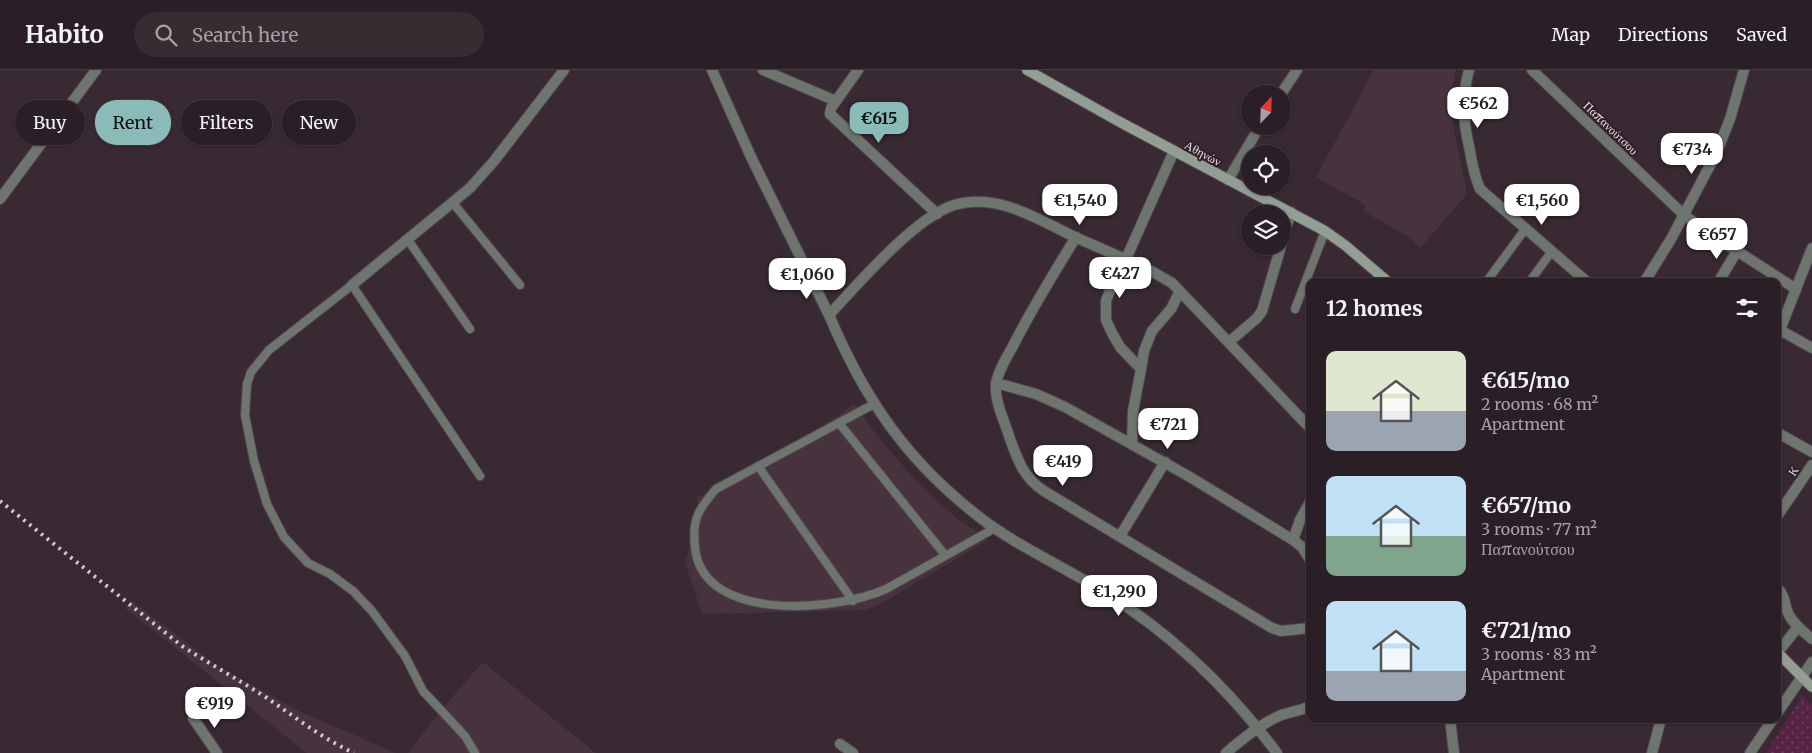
<!DOCTYPE html>
<meta charset="utf-8">
<style>
:root{--surface:#2a1f26;--page:#362c32;--text:#f1f3f6;--muted:#a5a2a7;--line:#463d43;--accent:#8bbbb9}
body{margin:0;font-family:Merriweather,serif;background:var(--page);color:var(--text);height:100vh;display:flex;flex-direction:column;font-size:19px;white-space:nowrap}
*{box-sizing:border-box;margin:0}
p{font-size:16px;color:var(--muted)}
.icon{flex:none;width:28px;height:28px;fill:none;stroke:currentColor;stroke-width:2;stroke-linecap:round;stroke-linejoin:round}
.map{position:relative;flex:1;overflow:hidden}
.panel{position:absolute;left:1306px;top:208px;width:475px;height:445px;display:flex;flex-direction:column;background:var(--surface);border-radius:10px;box-shadow:0 1px 4px #0004,0 0 0 1px var(--line)}
.panel>*{flex:none}
.top-card{position:absolute;left:15px;top:30px;width:475px;height:45px;display:flex;gap:10px}
.needle{width:32px;rotate:23deg}
.fabs{position:absolute;left:1241px;top:15px;display:grid;gap:10px}
.fabs a{display:grid;place-items:center;width:50px;height:50px;border-radius:50%;background:var(--surface);box-shadow:0 1px 4px #0004,0 0 0 1px var(--line);font-size:25px}
.price{position:absolute;translate:-50% -42px;padding:0 11px;border-radius:10px;background:#fff;color:#222;font-size:16px;line-height:32px;filter:drop-shadow(0 1px 2px #0008)}
.price::after{content:'';position:absolute;left:50%;top:30px;width:15px;height:11px;margin-left:-8px;background:inherit;clip-path:polygon(0 0,100% 0,50% 100%)}
.price.selected{background:var(--accent);color:#111}
ul{padding:0;list-style:none}
li{display:flex;align-items:center;gap:15px;height:125px;padding:0 20px}
li span{display:grid;place-items:center;flex:none;width:140px;height:100px;border-radius:10px;color:#555}
li>.icon{margin-inline-start:auto}
span .icon{width:60px;height:60px;fill:#fffc;stroke-width:1}
li b{font-size:21px}
h2{display:flex;justify-content:space-between;align-items:center;height:60px;padding:0 20px;font-size:21px}
.chip{padding:0 18px;border-radius:22px;background:var(--surface);box-shadow:0 1px 4px #0004,0 0 0 1px var(--line);font-size:18px;line-height:45px}
.chip.selected{background:var(--accent);color:#111}
header{display:flex;align-items:center;gap:30px;box-sizing:border-box;height:70px;padding:0 25px;background:var(--surface);border-bottom:1px solid var(--line)}
header strong{font-size:24px}
nav{display:flex;gap:28px;margin-inline-start:auto;font-size:18px}
.search{width:350px;height:45px;background:var(--page);display:flex;align-items:center;gap:12px;box-sizing:border-box;padding:0 18px;border-radius:28px;color:var(--muted);font-size:19px}
.map>svg:first-child{display:block}
.built{fill:#47333e}
.park{fill:url(#park-dots)}
.lines{fill:none;stroke-linecap:round;stroke-linejoin:round}
.service-casing{stroke:#54464f;stroke-width:10}
.minor-casing{stroke:#54464f;stroke-width:12}
.tertiary-casing{stroke:#54464f;stroke-width:12}
.secondary-casing{stroke:#54464f;stroke-width:12}
.service{stroke:#6e756f;stroke-width:8}
.minor{stroke:#6e756f;stroke-width:10}
.tertiary{stroke:#6e756f;stroke-width:10}
.secondary{stroke:#929d93;stroke-width:10}
.rail{stroke:#d2c8ce;stroke-width:4;stroke-dasharray:2.5 5;stroke-linecap:butt}
.labels{text-anchor:middle;dominant-baseline:central;stroke-width:4;stroke-linejoin:round;paint-order:stroke}
.street-label{font-size:12px;fill:#eae0e6;stroke:#2e1f28}
</style>
<header>
<strong>Habito</strong>
<div class="search"><svg class="icon" aria-label="search" viewBox="0 0 24 24"><circle cx="10" cy="10" r="6"/><path d="M15 15l6 6"/></svg>Search here</div>
<nav><a>Map</a><a>Directions</a><a>Saved</a></nav>
</header>
<div class="map">
<svg width="1812" height="683" viewBox="0 0 1812 683">
<defs>
<pattern id="park-dots" width="8" height="8" patternUnits="userSpaceOnUse" patternTransform="scale(1.25)"><rect width="8" height="8" fill="#572345"/><path d="M2 2h.1M6 6h.1" fill="none" stroke="#6f4360" stroke-width="1.8" stroke-linecap="round"/></pattern>
</defs>
<rect width="100%" height="100%" fill="#382932"/>
<g class="built">
<path d="M 1374,0 L 1456,0 L 1450,26 L 1450,41 L 1467,124 L 1420,178 L 1409,167 L 1363,141 L 1366,135 L 1316,107 Z"/>
<path d="M 854,334 L 878,367 L 918,413 L 954,446 L 988,470 L 875,537 L 865,540 L 702,544 L 685,492 L 693,470 L 698,427 L 772,392 Z"/>
<path d="M 132,531 L 216,595 L 299,641 L 396,683 L 307,683 L 125,538 Z"/>
<path d="M 483,592 L 596,683 L 408,683 L 442,639 Z"/>
</g>
<path class="park" d="M 1802,626 L 1812,635 L 1812,683 L 1766,683 Z"/>
<g class="lines">
<defs>
<g id="service">
<path d="M 453,133 L 520,215"/>
<path d="M 408,170 L 470,259"/>
<path d="M 1487,211 L 1526,158"/>
<path d="M 1530,211 L 1552,181"/>
<path d="M 1295,239 L 1325,161"/>
<path d="M 874,334 L 716,419 C 698,440 692,449 695,477 C 702,554 837,541 886,519 L 995,458"/>
<path d="M 839,353 L 945,485"/>
<path d="M 758,396 L 853,531"/>
<path d="M 475,683 L 465,666 L 423,621 L 405,586 L 372,541 L 353,521 L 330,504 L 308,493 L 284,467 L 267,434 L 254,391 L 245,345 L 247,314 L 251,302 L 269,280 L 352,215 L 480,406"/>
</g>
<g id="minor">
<path d="M 712,0 L 751,87 L 829,245 C 864,328 906,390 978,446 C 1016,476 1063,496 1104,522 C 1172,564 1229,619 1277,683"/>
<path d="M 763,0 L 836,31"/>
<path d="M 858,0 L 831,38 L 830,44 L 937,144"/>
<path d="M 1469,0 C 1461,30 1463,51 1470,81 C 1472,94 1475,107 1480,119 L 1586,211"/>
<path d="M 1532,0 L 1684,145 L 1709,163 L 1796,219"/>
<path d="M 1281,24 L 1297,0"/>
<path d="M 1228,110 L 1260,56"/>
<path d="M 1076,167 C 1054,203 1032,238 1013,276 C 1007,287 998,300 996,314 C 994,331 1005,352 1010,369 C 1018,391 1024,408 1044,421 L 1272,558 L 1281,561 L 1310,558"/>
<path d="M 1282,171 L 1291,142"/>
<path d="M 1645,211 L 1671,169 L 1716,84 L 1730,49 L 1744,0"/>
<path d="M 1719,211 L 1737,181"/>
<path d="M 352,215 L 470,118 L 494,91 L 564,0"/>
<path d="M 829,245 C 858,214 914,148 954,135 C 998,122 1039,150 1077,168 C 1102,179 1128,190 1153,202 L 1172,213 L 1310,358"/>
<path d="M 1780,260 L 1812,278"/>
<path d="M 1778,265 L 1812,178"/>
<path d="M 1229,272 L 1257,248 L 1262,241 L 1281,176"/>
<path d="M 1141,299 L 1144,281 L 1152,261 L 1171,239 L 1180,221"/>
<path d="M 996,313 L 1036,324 L 1065,337 L 1190,407 L 1293,470 L 1302,477 L 1310,490"/>
<path d="M 1778,363 L 1812,382"/>
<path d="M 1132,374 L 1133,341 L 1141,299 L 1120,277 L 1112,263 L 1106,250 L 1106,231 L 1109,223 L 1126,189 L 1174,81"/>
<path d="M 1778,445 L 1812,395"/>
<path d="M 1120,466 L 1165,392"/>
<path d="M 1293,470 L 1300,450 L 1310,432"/>
<path d="M 1778,519 C 1786,526 1784,536 1789,545 C 1794,555 1804,562 1812,569"/>
<path d="M 1778,582 L 1798,557"/>
<path d="M 1778,642 L 1812,592"/>
<path d="M 193,648 L 217,683"/>
<path d="M 1450,649 L 1454,683"/>
<path d="M 840,674 L 853,683"/>
<path d="M 1226,683 C 1242,669 1259,655 1279,646 C 1289,642 1300,641 1310,636"/>
<path d="M 1652,683 L 1661,649"/>
<path d="M 1750,683 L 1773,649"/>
</g>
<path id="tertiary" d="M 0,129 L 96,0"/>
<g id="secondary">
<path d="M 1027,0 L 1118,51 L 1325,161 L 1346,176 L 1387,211"/>
<path d="M 1778,583 L 1812,617"/>
</g>
</defs>
<use href="#service" class="service-casing"/>
<use href="#minor" class="minor-casing"/>
<use href="#tertiary" class="tertiary-casing"/>
<use href="#secondary" class="secondary-casing"/>
<use href="#service" class="service"/>
<use href="#minor" class="minor"/>
<use href="#tertiary" class="tertiary"/>
<use href="#secondary" class="secondary"/>
<path class="rail" d="M 0,431 L 182,576 C 210,594 239,610 267,628 C 295,647 323,669 354,683"/>
</g>
<g class="labels">
<g class="street-label">
<text transform="translate(1611 58) rotate(44)">Παπανούτσου</text>
<text transform="translate(1203 83) rotate(28)">Αθηνών</text>
<text transform="translate(1793 401) rotate(-57)">Κ</text>
</g>
</g>
</svg>
<div class="fabs">
<a><svg class="needle" viewBox="-14 -14 28 28"><path d="M0-13l5 13h-10z" fill="#e53935"/><path d="M0 13l5-13h-10z" fill="#a5a2a7"/></svg></a>
<a><svg class="icon" aria-label="locate" viewBox="0 0 24 24"><circle cx="12" cy="12" r="6"/><path d="M12 2v4M12 18v4M2 12h4M18 12h4"/></svg></a>
<a><svg class="icon" aria-label="layers" viewBox="0 0 24 24"><path d="M12 4l9 5-9 5-9-5zM3 14l9 5 9-5"/></svg></a>
</div>
<b class="price" style="left:1478px;top:59px">€562</b>
<b class="price selected" style="left:879px;top:74px">€615</b>
<b class="price" style="left:1692px;top:105px">€734</b>
<b class="price" style="left:1080px;top:156px">€1,540</b>
<b class="price" style="left:1542px;top:156px">€1,560</b>
<b class="price" style="left:1717px;top:190px">€657</b>
<b class="price" style="left:1120px;top:229px">€427</b>
<b class="price" style="left:807px;top:230px">€1,060</b>
<b class="price" style="left:1168px;top:380px">€721</b>
<b class="price" style="left:1063px;top:417px">€419</b>
<b class="price" style="left:1119px;top:547px">€1,290</b>
<b class="price" style="left:215px;top:659px">€919</b>
<div class="top-card">
<a class="chip">Buy</a>
<a class="chip selected">Rent</a>
<a class="chip">Filters</a>
<a class="chip">New</a>
</div>
<section class="panel">
<h2>12 homes<svg class="icon" aria-label="filters" viewBox="0 0 24 24"><path d="M4 7h16M4 17h16"/><circle cx="9" cy="7" r="2"/><circle cx="15" cy="17" r="2"/></svg></h2>
<ul>
<li><span style="background:linear-gradient(#dfe7d0 60%,#9aa5b1 0)"><svg class="icon" aria-label="home" viewBox="0 0 24 24"><path d="M3 11l9-7 9 7M6 9v11h12V9"/></svg></span><div><b>€615/mo</b><p>2 rooms · 68 m²</p><p>Apartment</p></div></li>
<li><span style="background:linear-gradient(#bfe0f5 60%,#7fa58c 0)"><svg class="icon" aria-label="home" viewBox="0 0 24 24"><path d="M3 11l9-7 9 7M6 9v11h12V9"/></svg></span><div><b>€657/mo</b><p>3 rooms · 77 m²</p><p>Παπανούτσου</p></div></li>
<li><span style="background:linear-gradient(#bfe0f5 70%,#9aa5b1 0)"><svg class="icon" aria-label="home" viewBox="0 0 24 24"><path d="M3 11l9-7 9 7M6 9v11h12V9"/></svg></span><div><b>€721/mo</b><p>3 rooms · 83 m²</p><p>Apartment</p></div></li>
</ul>
</section>
</div>
